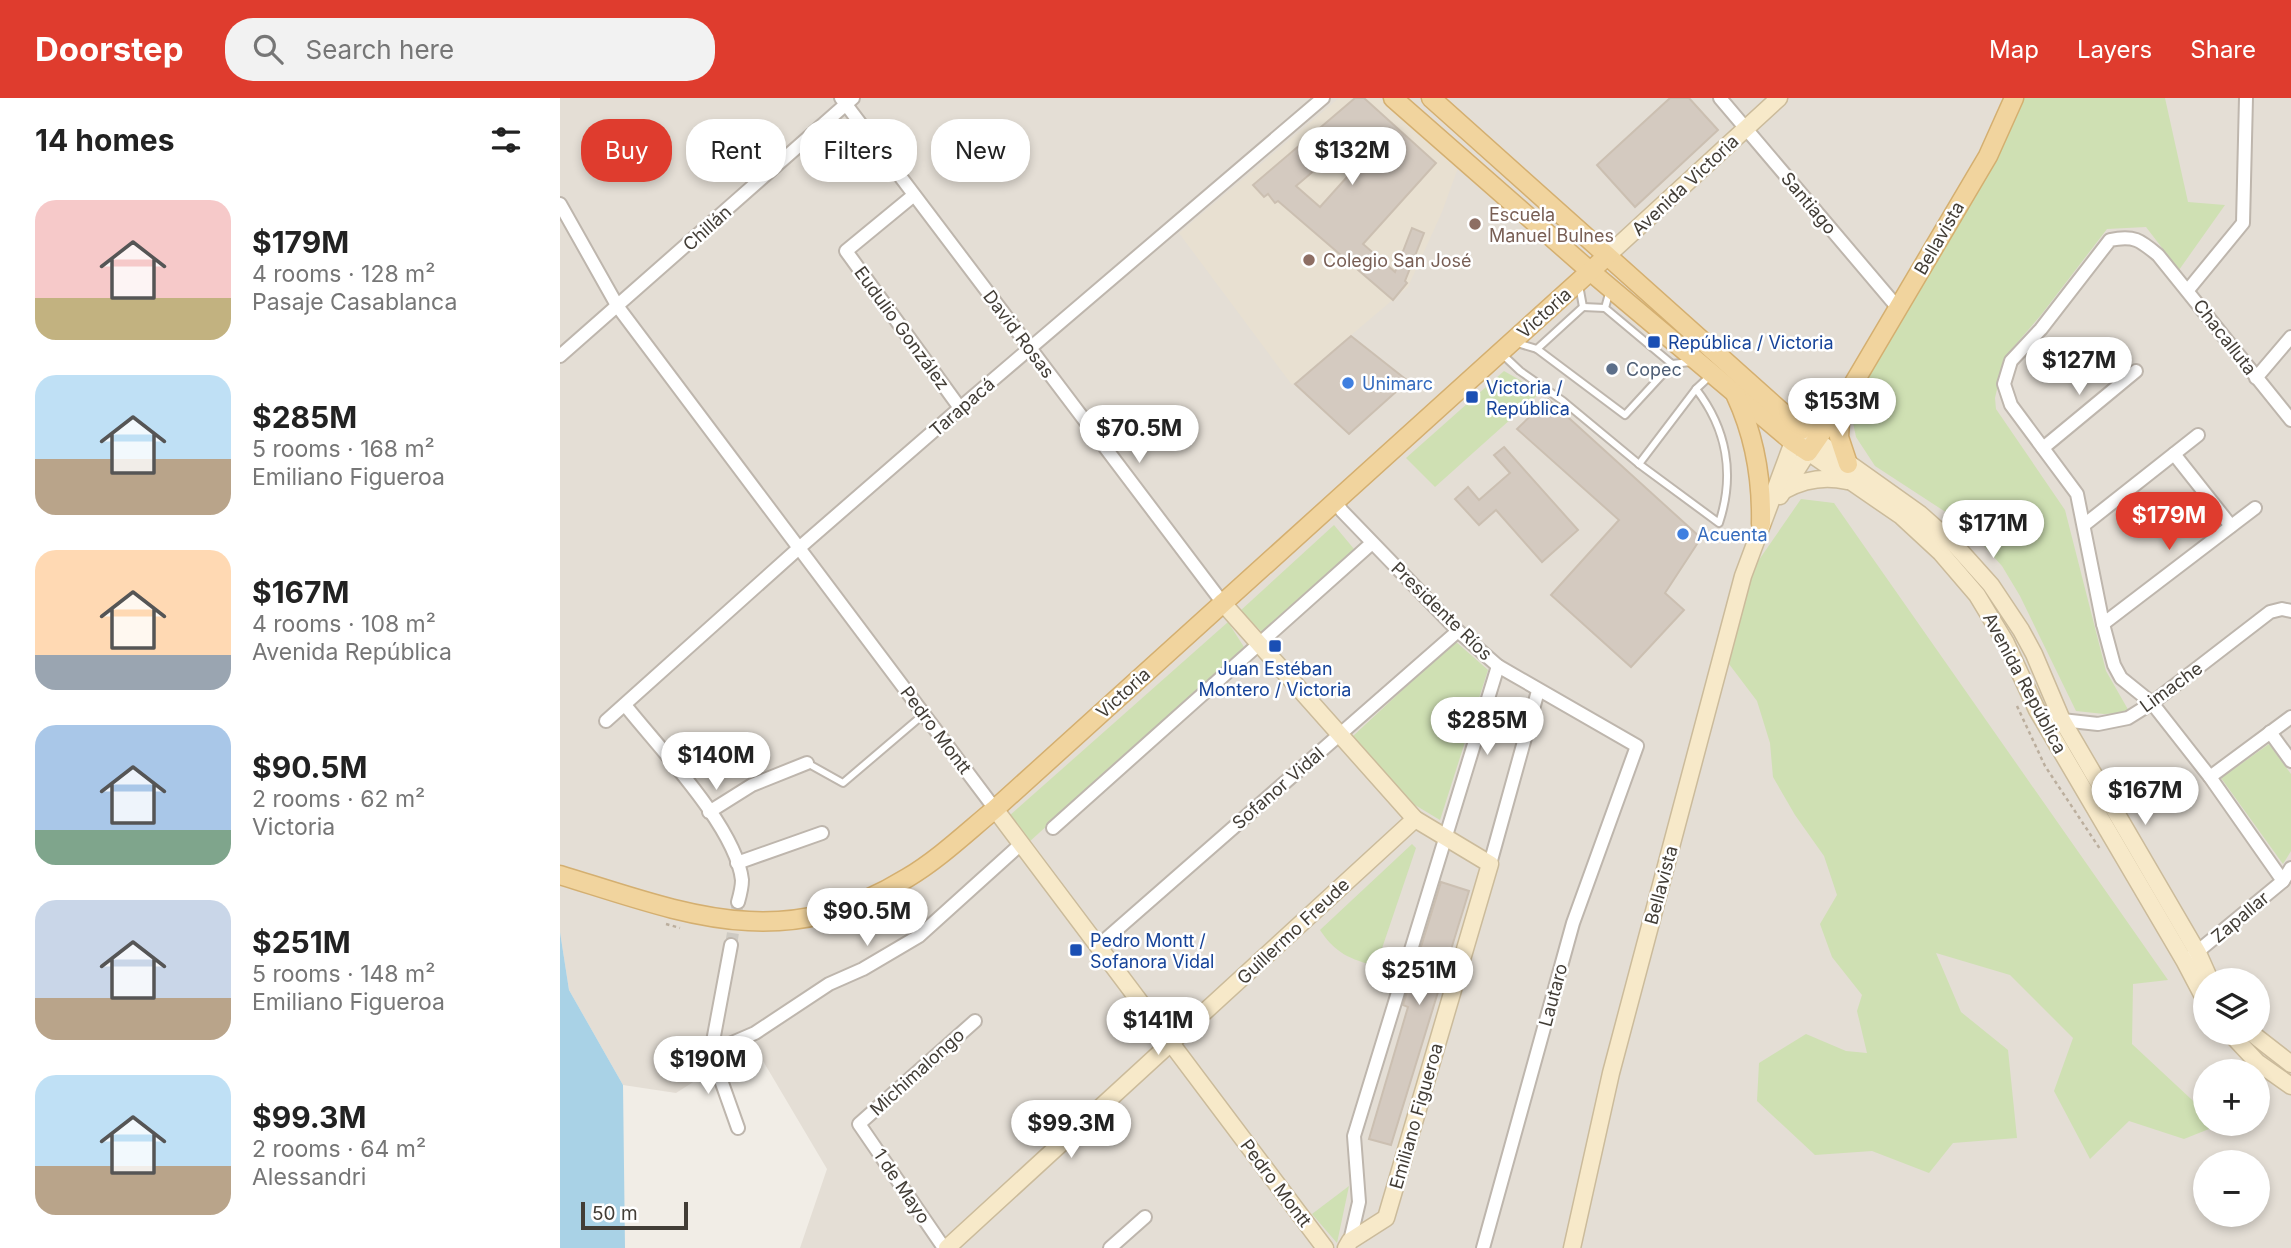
<!DOCTYPE html>
<meta charset="utf-8">
<style>
:root{--surface:#fff;--page:#f2f2f2;--text:#222;--muted:#767676;--accent:#df3c2e}
body{margin:0;font-family:Inter,sans-serif;background:var(--page);color:var(--text);height:100vh;display:flex;flex-direction:column;font-size:26px;white-space:nowrap}
*{box-sizing:border-box;margin:0}
p{font-size:23px;color:var(--muted)}
.icon{flex:none;width:38px;height:38px;fill:none;stroke:currentColor;stroke-width:2;stroke-linecap:round;stroke-linejoin:round}
.map{position:relative;flex:1;overflow:hidden}
.details{display:flex;flex-direction:column;background:var(--surface);width:560px}
.details>*{flex:none}
.hud{position:absolute;left:21px;top:21px;width:665px;height:63px;display:flex;gap:14px}
.fabs{position:absolute;left:1633px;top:870px;display:grid;gap:14px}
.fabs a{display:grid;place-items:center;width:77px;height:77px;border-radius:50%;background:var(--surface);box-shadow:0 4px 10px #0003;font-size:35px}
.scale{position:absolute;left:21px;bottom:18px;width:107px;box-sizing:border-box;padding-left:7px;border:4px solid #423d36;border-top:0;font-size:19px;line-height:24px;white-space:nowrap;color:#423d36;-webkit-text-stroke:5px #fff;paint-order:stroke}
.price{position:absolute;translate:-50% -60px;padding:0 16px;border-radius:24px;background:#fff;color:#222;font-size:23px;line-height:46px;filter:drop-shadow(0 2px 4px #0008)}
.price::after{content:'';position:absolute;left:50%;top:42px;width:21px;height:16px;margin-left:-10px;background:inherit;clip-path:polygon(0 0,100% 0,50% 100%)}
.price.on{background:var(--accent);color:#fff}
ul{padding:0;list-style:none}
li{display:flex;align-items:center;gap:21px;height:175px;padding:0 35px}
li span{display:grid;place-items:center;flex:none;width:196px;height:140px;border-radius:21px;color:#555}
li>.icon{margin-inline-start:auto}
span .icon{width:84px;height:84px;fill:#fffc;stroke-width:1}
li b{font-size:30px}
h2{display:flex;justify-content:space-between;align-items:center;height:84px;padding:0 35px;font-size:30px}
.chip{padding:0 24px;border-radius:28px;background:var(--surface);box-shadow:0 4px 10px #0003;font-size:24px;line-height:63px}
.chip.on{background:var(--accent);color:#fff}
header{display:flex;align-items:center;gap:42px;box-sizing:border-box;height:98px;padding:0 35px;background:var(--accent);color:#fff}
header strong{font-size:33px}
nav{display:flex;gap:38px;margin-inline-start:auto;font-size:24px}
.search{width:490px;height:63px;background:var(--page);display:flex;align-items:center;gap:18px;box-sizing:border-box;padding:0 24px;border-radius:28px;color:var(--muted);font-size:26px}
main{display:flex;flex:1;min-height:0}
.map>svg:first-child{display:block}
.residential{fill:#e4ded5;fill-rule:evenodd}
.education{fill:#e8e0d1}
.green{fill:#cfe0b3}
.water{fill:#a9d2e6}
.building{fill:#d4cac0;stroke:#cbbfb1;stroke-width:2;fill-rule:evenodd}
.lines{fill:none;stroke-linecap:round;stroke-linejoin:round}
.street-tunnel{stroke:#cecac3;stroke-width:12;stroke-dasharray:12 6;stroke-linecap:butt}
.lane-casing{stroke:#beb6ad;stroke-width:10}
.street-casing{stroke:#beb6ad;stroke-width:16}
.secondary-casing{stroke:#cbbb9b;stroke-width:19}
.primary-casing{stroke:#d4af70;stroke-width:21}
.path{stroke:#bbae9d;stroke-width:2.5;stroke-dasharray:3.5 3.5;stroke-linecap:butt}
.lane{stroke:#fff;stroke-width:6}
.street{stroke:#fff;stroke-width:12}
.secondary{stroke:#f7e9c9;stroke-width:16}
.primary{stroke:#f1d49e;stroke-width:18}
.education-dot{fill:#8d6e63;stroke:#fff;stroke-width:2.5}
.transit-dot{fill:#1a4fb4;stroke:#fff;stroke-width:2.5}
.service-dot{fill:#5c6f8a;stroke:#fff;stroke-width:2.5}
.shop-dot{fill:#3f7fe0;stroke:#fff;stroke-width:2.5}
.labels{text-anchor:middle;dominant-baseline:central;stroke-width:5;stroke-linejoin:round;paint-order:stroke}
.street-label{font-size:18px;fill:#423d36;stroke:#fff}
.education-label{font-size:18px;fill:#785e54;stroke:#fff;text-anchor:start}
.transit-label{font-size:18px;fill:#164399;stroke:#fff;text-anchor:start}
.service-label{font-size:18px;fill:#4e5e75;stroke:#fff;text-anchor:start}
.shop-label{font-size:18px;fill:#366cbe;stroke:#fff;text-anchor:start}
</style>
<header>
<strong>Doorstep</strong>
<div class="search"><svg class="icon" aria-label="search" viewBox="0 0 24 24"><circle cx="10" cy="10" r="6"/><path d="M15 15l6 6"/></svg>Search here</div>
<nav><a>Map</a><a>Layers</a><a>Share</a></nav>
</header>
<main>
<section class="details">
<h2>14 homes<svg class="icon" aria-label="filters" viewBox="0 0 24 24"><path d="M4 7h16M4 17h16"/><circle cx="9" cy="7" r="2"/><circle cx="15" cy="17" r="2"/></svg></h2>
<ul>
<li><span style="background:linear-gradient(#f6c9c9 70%,#c2b280 0)"><svg class="icon" aria-label="home" viewBox="0 0 24 24"><path d="M3 11l9-7 9 7M6 9v11h12V9"/></svg></span><div><b>$179M</b><p>4 rooms · 128 m²</p><p>Pasaje Casablanca</p></div></li>
<li><span style="background:linear-gradient(#bfe0f5 60%,#b9a48a 0)"><svg class="icon" aria-label="home" viewBox="0 0 24 24"><path d="M3 11l9-7 9 7M6 9v11h12V9"/></svg></span><div><b>$285M</b><p>5 rooms · 168 m²</p><p>Emiliano Figueroa</p></div></li>
<li><span style="background:linear-gradient(#ffd9b3 75%,#9aa5b1 0)"><svg class="icon" aria-label="home" viewBox="0 0 24 24"><path d="M3 11l9-7 9 7M6 9v11h12V9"/></svg></span><div><b>$167M</b><p>4 rooms · 108 m²</p><p>Avenida República</p></div></li>
<li><span style="background:linear-gradient(#a9c7e8 75%,#7fa58c 0)"><svg class="icon" aria-label="home" viewBox="0 0 24 24"><path d="M3 11l9-7 9 7M6 9v11h12V9"/></svg></span><div><b>$90.5M</b><p>2 rooms · 62 m²</p><p>Victoria</p></div></li>
<li><span style="background:linear-gradient(#c9d6e8 70%,#b9a48a 0)"><svg class="icon" aria-label="home" viewBox="0 0 24 24"><path d="M3 11l9-7 9 7M6 9v11h12V9"/></svg></span><div><b>$251M</b><p>5 rooms · 148 m²</p><p>Emiliano Figueroa</p></div></li>
<li><span style="background:linear-gradient(#bfe0f5 65%,#b9a48a 0)"><svg class="icon" aria-label="home" viewBox="0 0 24 24"><path d="M3 11l9-7 9 7M6 9v11h12V9"/></svg></span><div><b>$99.3M</b><p>2 rooms · 64 m²</p><p>Alessandri</p></div></li>
</ul>
</section>
<div class="map">
<svg width="1731" height="1150" viewBox="0 0 1731 1150">
<rect width="100%" height="100%" fill="#f1ede6"/>
<path class="residential" d="M 0,0 L 1731,0 L 1731,1150 L 240,1150 L 267,1071 L 193,946 L 116,995 L 63,987 L 9,892 L 0,834 ZM 1645,882 L 1698,882 L 1698,934 L 1645,934 ZM 1645,973 L 1698,973 L 1698,1026 L 1645,1026 ZM 1645,1064 L 1698,1064 L 1698,1116 L 1645,1116 Z"/>
<path class="education" d="M 779,0 L 819,0 L 898,70 L 882,114 L 848,189 L 732,287 L 619,135 Z"/>
<g class="green">
<path d="M 1461,0 L 1605,0 L 1628,104 L 1665,107 L 1619,172 L 1586,129 L 1547,131 L 1481,217 L 1444,260 L 1435,300 L 1436,311 L 1505,412 L 1546,573 L 1570,615 L 1544,616 L 1516,613 L 1460,498 L 1442,468 L 1404,426 L 1315,368 L 1296,339 L 1290,310 C 1351,209 1412,107 1461,0 Z"/>
<path d="M 944,273 L 981,294 L 875,389 L 846,360 Z"/>
<path d="M 1241,401 L 1274,405 L 1608,882 L 1573,886 L 1572,946 L 1645,1014 L 1645,1026 L 1659,1027 L 1624,1041 L 1569,1023 L 1530,1061 L 1494,993 L 1513,940 L 1450,877 L 1376,855 L 1401,914 L 1448,952 L 1457,1040 L 1393,1045 L 1369,1075 L 1312,1053 L 1255,1057 L 1197,1003 L 1199,965 L 1246,936 L 1286,953 L 1307,955 L 1297,913 L 1302,897 L 1272,859 L 1260,826 L 1277,797 L 1264,758 L 1235,717 L 1213,679 L 1210,645 L 1197,603 L 1169,566 L 1194,469 Z"/>
<path d="M 774,427 L 794,451 L 702,534 L 680,513 Z"/>
<path d="M 668,524 L 684,549 L 468,745 L 449,718 Z"/>
<path d="M 895,543 L 928,572 L 880,722 L 855,707 L 792,639 Z"/>
<path d="M 1709,646 L 1731,676 L 1731,753 L 1723,766 L 1661,680 Z"/>
<path d="M 852,746 L 856,750 L 816,868 C 790,861 776,856 760,832 Z"/>
<path d="M 789,1088 L 777,1145 L 752,1116 Z"/>
</g>
<path class="water" d="M 0,834 L 9,892 L 63,987 L 65,1150 L 0,1150 Z"/>
<g class="building">
<path d="M 795,0 L 804,0 L 876,65 L 803,146 L 835,174 L 852,130 L 864,135 L 845,183 L 847,185 L 833,202 L 718,103 L 715,105 L 708,96 L 704,99 L 693,87 ZM 798,35 L 814,49 L 760,109 L 736,88 Z"/>
<path d="M 1110,0 L 1129,0 L 1158,32 L 1075,109 L 1037,67 Z"/>
<path d="M 791,238 L 848,283 L 789,336 L 735,286 Z"/>
<path d="M 988,301 L 1141,440 L 1105,495 L 1124,512 L 1071,569 L 991,497 L 1059,422 L 957,331 Z"/>
<path d="M 944,349 L 1018,432 L 982,464 L 936,412 L 919,427 L 895,401 L 908,389 L 919,402 L 950,375 L 934,357 Z"/>
<path d="M 881,784 L 909,793 L 831,1047 L 809,1041 L 848,909 L 843,907 Z"/>
</g>
<g class="lines">
<path class="street-tunnel" d="M 171,847 L 178,804"/>
<defs>
<g id="lane">
<path d="M 1050,192 L 1045,210 L 1112,266 L 1131,264"/>
<path d="M 1023,209 L 1045,210"/>
<path d="M 957,245 L 977,251 L 1023,209 L 1019,187"/>
<path d="M 977,251 L 1065,317 L 1112,266"/>
<path d="M 942,256 L 960,273 L 1003,303 L 1079,366 L 1159,425 C 1175,377 1167,331 1136,291"/>
<path d="M 1079,366 L 1136,291 L 1151,277"/>
<path d="M 247,665 L 283,685 L 364,616"/>
</g>
<g id="street">
<path d="M 281,0 L 662,504"/>
<path d="M 1160,0 L 1338,210"/>
<path d="M 354,97 L 286,153 L 400,310"/>
<path d="M 0,106 L 58,209 L 435,711"/>
<path d="M 1628,192 L 1683,125 L 1686,0"/>
<path d="M 0,258 L 293,0"/>
<path d="M 1696,280 L 1731,239"/>
<path d="M 1483,350 L 1576,273"/>
<path d="M 1614,356 L 1671,428"/>
<path d="M 775,403 L 782,413 L 898,533 L 938,568 L 1077,648 L 1013,825 L 923,1150"/>
<path d="M 1524,427 L 1638,337"/>
<path d="M 1543,526 L 1695,410"/>
<path d="M 65,607 C 99,650 176,729 182,782 C 182,789 180,797 178,804"/>
<path d="M 1477,612 L 1502,622 L 1538,626 L 1568,620 L 1592,605 L 1710,514 L 1722,511 L 1731,513"/>
<path d="M 46,623 L 239,450 L 400,310 L 763,0"/>
<path d="M 1710,634 L 1731,663"/>
<path d="M 1650,679 L 1731,619"/>
<path d="M 149,714 L 192,687 L 247,665"/>
<path d="M 493,730 L 812,445"/>
<path d="M 177,765 L 262,735"/>
<path d="M 930,766 L 978,593"/>
<path d="M 1723,783 L 1650,679 L 1592,605 L 1561,580 L 1554,567 L 1543,526 L 1517,396 L 1451,307 L 1444,286 L 1451,263 L 1481,231 L 1550,142 C 1574,137 1580,142 1598,157 L 1731,322"/>
<path d="M 171,847 L 151,954 L 178,1030"/>
<path d="M 538,848 L 898,533"/>
<path d="M 1631,859 L 1723,783 L 1731,770"/>
<path d="M 151,954 L 195,935 L 269,886 L 303,871 L 359,838 L 461,746"/>
<path d="M 790,1143 L 799,1104 L 794,1038 L 938,568"/>
<path d="M 384,1150 L 299,1026 L 415,923"/>
<path d="M 550,1150 L 585,1119"/>
</g>
<g id="secondary">
<path d="M 1047,158 L 1219,0"/>
<path d="M 1225,392 C 1245,381 1265,378 1287,383"/>
<path d="M 1220,398 L 1248,354 L 1341,418 L 1381,455 L 1417,497 L 1446,545 L 1477,612 L 1625,864 L 1645,902"/>
<path d="M 662,504 L 855,721 L 930,766 L 826,1120 L 790,1143 L 786,1150"/>
<path d="M 435,711 L 765,1150"/>
<path d="M 1669,934 L 1697,964 L 1731,988"/>
<path d="M 1690,934 L 1731,966"/>
<path d="M 387,1150 L 855,721"/>
<path d="M 1012,1150 L 1051,975 L 1183,478 L 1233,344 L 1242,332 L 1360,416 L 1396,448 L 1431,487 L 1461,532 L 1474,556 L 1502,622 L 1638,855 L 1650,882"/>
</g>
<g id="primary">
<path d="M 833,0 L 1030,173 L 1233,344 L 1248,354 L 1282,305 L 1428,58 L 1454,0"/>
<path d="M 871,0 L 1242,332 L 1279,294"/>
<path d="M 1176,298 C 1195,339 1202,381 1201,426"/>
<path d="M 1281,308 L 1279,339 L 1288,366"/>
<path d="M 0,777 C 127,816 222,857 347,780 C 379,761 407,734 435,711 L 1047,158"/>
</g>
</defs>
<use href="#lane" class="lane-casing"/>
<use href="#street" class="street-casing"/>
<use href="#secondary" class="secondary-casing"/>
<use href="#primary" class="primary-casing"/>
<g class="path">
<path d="M 1457,608 L 1485,668 L 1540,751"/>
<path d="M 106,826 L 120,830"/>
</g>
<use href="#lane" class="lane"/>
<use href="#street" class="street"/>
<use href="#secondary" class="secondary"/>
<use href="#primary" class="primary"/>
</g>
<g class="education-dot">
<circle cx="915" cy="126" r="7"/>
<circle cx="749" cy="162" r="7"/>
</g>
<g class="transit-dot">
<rect x="1087" y="237" width="14" height="14" rx="3.5"/>
<rect x="905" y="292" width="14" height="14" rx="3.5"/>
<rect x="708" y="541" width="14" height="14" rx="3.5"/>
<rect x="509" y="845" width="14" height="14" rx="3.5"/>
</g>
<circle class="service-dot" cx="1052" cy="271" r="7"/>
<g class="shop-dot">
<circle cx="788" cy="285" r="7"/>
<circle cx="1123" cy="436" r="7"/>
</g>
<g class="labels">
<g class="street-label">
<text transform="translate(1125 87) rotate(-43)">Avenida Victoria</text>
<text transform="translate(1249 105) rotate(50)">Santiago</text>
<text transform="translate(147 130) rotate(-42)">Chillán</text>
<text transform="translate(1379 140) rotate(-60)">Bellavista</text>
<text transform="translate(984 215) rotate(-42)">Victoria</text>
<text transform="translate(342 230) rotate(54)">Eudulio González</text>
<text transform="translate(459 236) rotate(53)">David Rosas</text>
<text transform="translate(1665 239) rotate(52)">Chacalluta</text>
<text transform="translate(402 309) rotate(-41)">Tarapacá</text>
<text transform="translate(882 513) rotate(44)">Presidente Ríos</text>
<text transform="translate(1465 585) rotate(62)">Avenida República</text>
<text transform="translate(1611 589) rotate(-36)">Limache</text>
<text transform="translate(563 595) rotate(-42)">Victoria</text>
<text transform="translate(376 632) rotate(53)">Pedro Montt</text>
<text transform="translate(718 690) rotate(-41)">Sofanor Vidal</text>
<text transform="translate(1101 787) rotate(-75)">Bellavista</text>
<text transform="translate(1680 819) rotate(-40)">Zapallar</text>
<text transform="translate(733 833) rotate(-43)">Guillermo Freude</text>
<text transform="translate(993 897) rotate(-75)">Lautaro</text>
<text transform="translate(357 974) rotate(-42)">Michimalongo</text>
<text transform="translate(856 1018) rotate(-74)">Emiliano Figueroa</text>
<text transform="translate(716 1085) rotate(53)">Pedro Montt</text>
<text transform="translate(342 1088) rotate(56)">1 de Mayo</text>
</g>
<g class="education-label">
<text x="929" y="116">Escuela<tspan x="929" dy="21">Manuel Bulnes</tspan></text>
<text x="763" y="162">Colegio San José</text>
</g>
<g class="transit-label">
<text x="1108" y="244">República / Victoria</text>
<text x="926" y="289">Victoria /<tspan x="926" dy="21">República</tspan></text>
<text x="715" y="570" text-anchor="middle">Juan Estéban<tspan x="715" dy="21">Montero / Victoria</tspan></text>
<text x="530" y="842">Pedro Montt /<tspan x="530" dy="21">Sofanora Vidal</tspan></text>
</g>
<g class="service-label">
<text x="1066" y="271">Copec</text>
</g>
<g class="shop-label">
<text x="802" y="285">Unimarc</text>
<text x="1137" y="436">Acuenta</text>
</g>
</g>
</svg>
<div class="fabs">
<a><svg class="icon" aria-label="layers" viewBox="0 0 24 24"><path d="M12 4l9 5-9 5-9-5zM3 14l9 5 9-5"/></svg></a>
<a>+</a>
<a>−</a>
</div>
<div class="scale">50 m</div>
<b class="price" style="left:792px;top:89px">$132M</b>
<b class="price" style="left:1519px;top:299px">$127M</b>
<b class="price" style="left:1282px;top:340px">$153M</b>
<b class="price" style="left:579px;top:367px">$70.5M</b>
<b class="price on" style="left:1609px;top:454px">$179M</b>
<b class="price" style="left:1433px;top:462px">$171M</b>
<b class="price" style="left:927px;top:659px">$285M</b>
<b class="price" style="left:156px;top:694px">$140M</b>
<b class="price" style="left:1585px;top:729px">$167M</b>
<b class="price" style="left:307px;top:850px">$90.5M</b>
<b class="price" style="left:859px;top:909px">$251M</b>
<b class="price" style="left:598px;top:959px">$141M</b>
<b class="price" style="left:148px;top:998px">$190M</b>
<b class="price" style="left:511px;top:1062px">$99.3M</b>
<div class="hud">
<a class="chip on">Buy</a>
<a class="chip">Rent</a>
<a class="chip">Filters</a>
<a class="chip">New</a>
</div>
</div>
</main>
